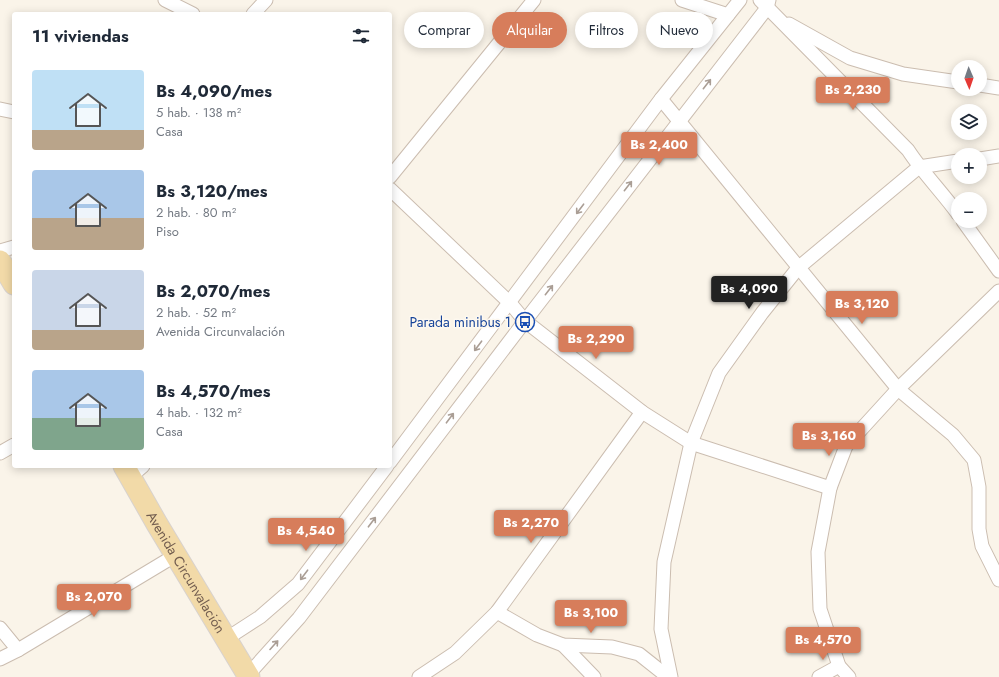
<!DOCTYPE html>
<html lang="es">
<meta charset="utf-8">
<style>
:root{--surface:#fff;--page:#f6f6f7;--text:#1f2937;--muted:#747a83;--accent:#d77d5b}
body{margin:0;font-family:Jost,sans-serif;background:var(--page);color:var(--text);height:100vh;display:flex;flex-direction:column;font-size:15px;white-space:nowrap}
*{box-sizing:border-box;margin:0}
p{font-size:13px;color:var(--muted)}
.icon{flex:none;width:22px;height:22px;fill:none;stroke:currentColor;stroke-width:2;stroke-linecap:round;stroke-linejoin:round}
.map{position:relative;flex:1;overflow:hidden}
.side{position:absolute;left:12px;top:12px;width:380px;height:456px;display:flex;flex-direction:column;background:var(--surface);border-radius:4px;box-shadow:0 2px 10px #0003}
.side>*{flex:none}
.hud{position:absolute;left:404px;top:12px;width:380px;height:36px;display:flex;gap:8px}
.needle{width:26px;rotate:178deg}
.controls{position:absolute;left:951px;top:60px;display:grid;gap:8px}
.controls a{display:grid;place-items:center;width:36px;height:36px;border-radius:50%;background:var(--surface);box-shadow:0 2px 10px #0003;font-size:20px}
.price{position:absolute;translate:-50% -34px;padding:0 9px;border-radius:4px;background:var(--accent);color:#fff;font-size:13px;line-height:26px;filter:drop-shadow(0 1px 2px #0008)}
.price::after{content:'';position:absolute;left:50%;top:24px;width:12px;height:9px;margin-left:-6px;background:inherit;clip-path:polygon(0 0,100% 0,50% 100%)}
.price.current{background:#222;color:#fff}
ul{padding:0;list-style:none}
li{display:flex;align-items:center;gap:12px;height:100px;padding:0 20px}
li span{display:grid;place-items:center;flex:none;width:112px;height:80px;border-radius:4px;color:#555}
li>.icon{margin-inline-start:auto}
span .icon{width:48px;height:48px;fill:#fffc;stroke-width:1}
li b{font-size:17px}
h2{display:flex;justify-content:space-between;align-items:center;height:48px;padding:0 20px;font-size:17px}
.pill{padding:0 14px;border-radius:18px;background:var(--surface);box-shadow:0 2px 10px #0003;font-size:14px;line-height:36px}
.pill.current{background:var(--accent);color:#fff}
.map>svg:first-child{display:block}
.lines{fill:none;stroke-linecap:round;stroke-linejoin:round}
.minor-casing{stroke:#cbbdb0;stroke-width:15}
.primary-casing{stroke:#d8d2ce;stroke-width:23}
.minor{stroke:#fff;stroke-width:13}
.primary{stroke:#f2daa8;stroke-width:21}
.oneway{stroke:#aa9e95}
.labels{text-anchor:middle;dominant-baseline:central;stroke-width:3;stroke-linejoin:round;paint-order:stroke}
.transit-label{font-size:14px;fill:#164399;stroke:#fdf8ef;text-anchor:end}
.street-label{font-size:14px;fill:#725d4f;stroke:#fdf8ef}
</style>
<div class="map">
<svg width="999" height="677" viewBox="0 0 999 677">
<rect width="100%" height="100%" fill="#faf4e9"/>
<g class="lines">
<defs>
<g id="minor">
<path d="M 165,0 L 193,14"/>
<path d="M 682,0 L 728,15"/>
<path d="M 760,0 L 908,150 C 923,173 942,192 958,214"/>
<path d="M 253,14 L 266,0"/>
<path d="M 789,24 L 850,58 L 903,74 L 958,82"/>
<path d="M 980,85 L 999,88"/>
<path d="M 661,99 L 898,389 L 953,435 L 974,460 L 979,487 L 979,529 L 982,546 L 999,580"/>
<path d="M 0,109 L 14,112"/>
<path d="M 980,159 L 999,156"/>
<path d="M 390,177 L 534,0"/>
<path d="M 390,189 L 510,303 L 525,321 L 642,412 L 691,443 L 830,488"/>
<path d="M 963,221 L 999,271"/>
<path d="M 0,251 L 14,247"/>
<path d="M 0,453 L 14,445"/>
<path d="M 390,462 L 661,99 L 740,0"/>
<path d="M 130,477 L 143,466"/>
<path d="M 497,612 L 537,635 L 563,645 L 612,647 L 639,654 L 668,677"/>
<path d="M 0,628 L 18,650"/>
<path d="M 226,639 L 260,617 L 298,584 L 387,466"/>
<path d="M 563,645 L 594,677"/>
<path d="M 0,659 L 18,650 L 176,555"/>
<path d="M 246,677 L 299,618 L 525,321 L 767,8 L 769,0"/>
<path d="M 419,677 L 455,653 L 497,612 L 642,412"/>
<path d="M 671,677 L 661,629 L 664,562 L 691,443 L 719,373 L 762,313 L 798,268 L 919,167 L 958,161"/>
<path d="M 819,677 L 839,666"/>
<path d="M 849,677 L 839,666 L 820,609 L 818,552 L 830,488 L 846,446 L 898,389 L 999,291"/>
</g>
<g id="primary">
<path d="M 0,261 L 14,284"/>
<path id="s1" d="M 124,466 L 157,524 L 249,677"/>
</g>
</defs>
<use href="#minor" class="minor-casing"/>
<use href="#primary" class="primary-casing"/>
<use href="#minor" class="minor"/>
<use href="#primary" class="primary"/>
</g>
<defs><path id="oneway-shaft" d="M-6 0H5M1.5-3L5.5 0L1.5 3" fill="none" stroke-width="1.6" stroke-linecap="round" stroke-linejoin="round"/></defs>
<g class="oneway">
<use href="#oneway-shaft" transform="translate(707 84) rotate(-52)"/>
<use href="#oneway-shaft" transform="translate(628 186) rotate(-52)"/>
<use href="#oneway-shaft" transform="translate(580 209) rotate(127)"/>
<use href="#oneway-shaft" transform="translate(549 290) rotate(-52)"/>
<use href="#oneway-shaft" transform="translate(478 346) rotate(127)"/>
<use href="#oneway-shaft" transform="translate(450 418) rotate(-53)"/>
<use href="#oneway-shaft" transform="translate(372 522) rotate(-53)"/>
<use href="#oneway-shaft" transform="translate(304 575) rotate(127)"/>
<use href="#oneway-shaft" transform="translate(274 645) rotate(-48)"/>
</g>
<defs>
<symbol id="bus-ring" viewBox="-11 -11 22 22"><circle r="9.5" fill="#fdf8ef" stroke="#1a4fb4" stroke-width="1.5"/><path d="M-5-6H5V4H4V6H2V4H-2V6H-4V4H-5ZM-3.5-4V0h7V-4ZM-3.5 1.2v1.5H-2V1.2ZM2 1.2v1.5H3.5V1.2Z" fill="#1a4fb4"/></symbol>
</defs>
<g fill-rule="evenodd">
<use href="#bus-ring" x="514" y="311" width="22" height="22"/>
</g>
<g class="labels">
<g class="transit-label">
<text x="511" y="322">Parada minibus 1</text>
</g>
<g class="street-label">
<text stroke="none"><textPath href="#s1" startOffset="123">Avenida Circunvalación</textPath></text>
</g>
</g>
</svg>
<div class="controls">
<a><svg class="needle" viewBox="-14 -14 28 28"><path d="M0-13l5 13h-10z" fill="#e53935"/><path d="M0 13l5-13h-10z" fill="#747a83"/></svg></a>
<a><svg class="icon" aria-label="layers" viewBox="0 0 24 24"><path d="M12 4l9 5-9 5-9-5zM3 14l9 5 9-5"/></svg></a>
<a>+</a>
<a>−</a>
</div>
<b class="price" style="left:853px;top:111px">Bs 2,230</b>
<b class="price" style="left:659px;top:166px">Bs 2,400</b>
<b class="price current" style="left:749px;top:310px">Bs 4,090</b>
<b class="price" style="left:862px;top:325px">Bs 3,120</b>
<b class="price" style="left:596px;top:360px">Bs 2,290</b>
<b class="price" style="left:829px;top:457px">Bs 3,160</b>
<b class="price" style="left:531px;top:544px">Bs 2,270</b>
<b class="price" style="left:306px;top:552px">Bs 4,540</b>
<b class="price" style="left:94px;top:618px">Bs 2,070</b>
<b class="price" style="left:591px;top:634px">Bs 3,100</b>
<b class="price" style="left:823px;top:661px">Bs 4,570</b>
<div class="hud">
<a class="pill">Comprar</a>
<a class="pill current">Alquilar</a>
<a class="pill">Filtros</a>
<a class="pill">Nuevo</a>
</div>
<section class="side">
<h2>11 viviendas<svg class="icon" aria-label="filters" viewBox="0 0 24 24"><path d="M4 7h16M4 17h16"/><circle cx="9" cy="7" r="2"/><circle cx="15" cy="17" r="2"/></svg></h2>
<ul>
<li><span style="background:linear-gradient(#bfe0f5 75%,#b9a48a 0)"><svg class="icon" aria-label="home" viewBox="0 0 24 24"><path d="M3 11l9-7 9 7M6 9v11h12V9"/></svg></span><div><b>Bs 4,090/mes</b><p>5 hab. · 138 m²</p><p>Casa</p></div></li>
<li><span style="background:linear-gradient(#a9c7e8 60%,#b9a48a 0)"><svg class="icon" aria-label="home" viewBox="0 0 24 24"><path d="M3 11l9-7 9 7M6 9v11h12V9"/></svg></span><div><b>Bs 3,120/mes</b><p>2 hab. · 80 m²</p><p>Piso</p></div></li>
<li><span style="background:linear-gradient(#c9d6e8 75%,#b9a48a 0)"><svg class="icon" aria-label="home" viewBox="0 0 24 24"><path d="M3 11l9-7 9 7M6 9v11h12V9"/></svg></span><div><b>Bs 2,070/mes</b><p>2 hab. · 52 m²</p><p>Avenida Circunvalación</p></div></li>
<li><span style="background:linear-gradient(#a9c7e8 60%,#7fa58c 0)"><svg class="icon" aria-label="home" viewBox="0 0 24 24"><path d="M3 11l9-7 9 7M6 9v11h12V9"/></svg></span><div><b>Bs 4,570/mes</b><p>4 hab. · 132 m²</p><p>Casa</p></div></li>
</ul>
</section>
</div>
